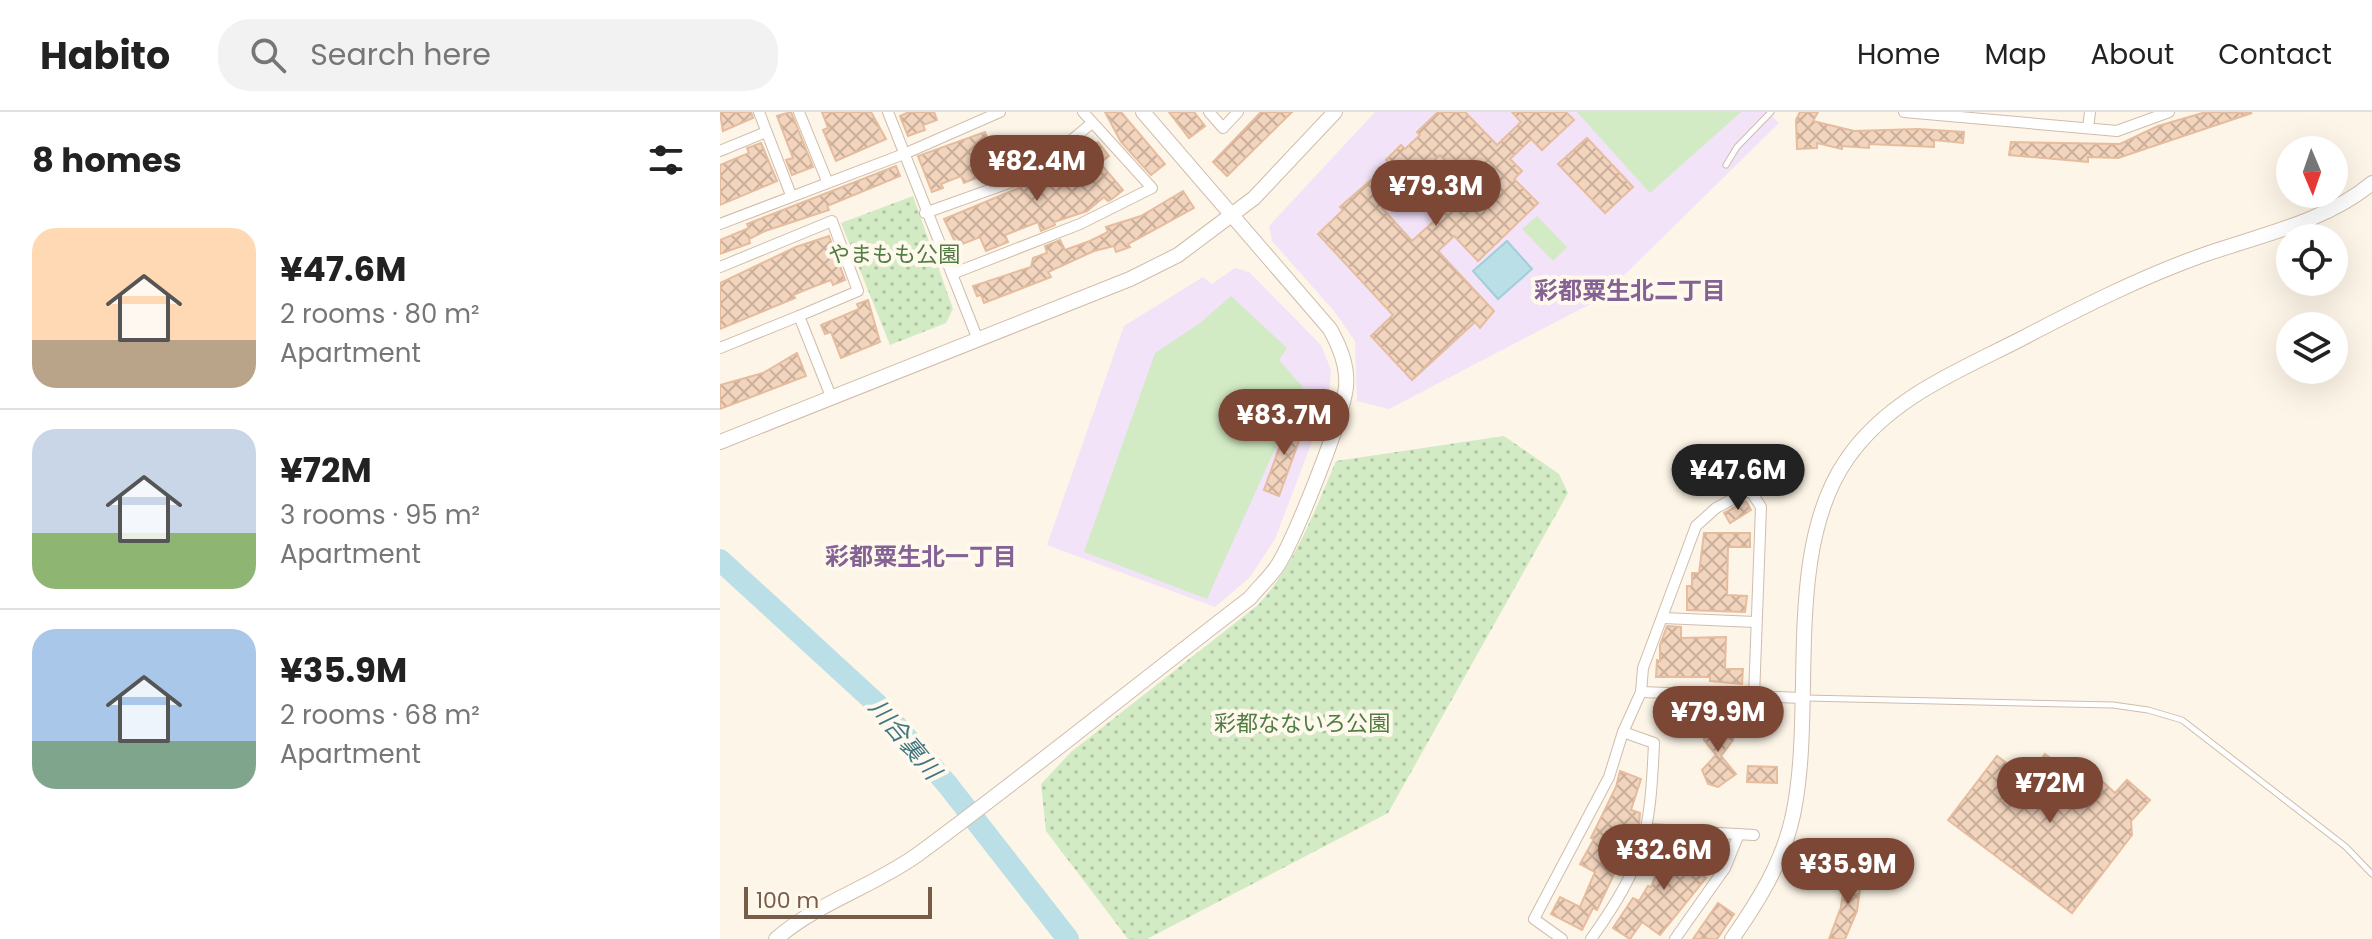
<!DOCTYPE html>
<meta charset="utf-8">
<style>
:root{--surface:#fff;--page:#f2f2f2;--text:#222;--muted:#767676;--line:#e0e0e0;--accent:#7c4734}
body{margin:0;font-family:Poppins,"Noto Sans JP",sans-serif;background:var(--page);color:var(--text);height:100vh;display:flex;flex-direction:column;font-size:30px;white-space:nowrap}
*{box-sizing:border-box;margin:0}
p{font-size:26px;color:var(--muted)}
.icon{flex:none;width:44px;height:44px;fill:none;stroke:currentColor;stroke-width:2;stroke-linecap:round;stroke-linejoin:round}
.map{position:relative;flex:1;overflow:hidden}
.panel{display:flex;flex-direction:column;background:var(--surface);width:720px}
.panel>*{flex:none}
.needle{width:52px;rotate:178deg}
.controls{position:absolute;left:1556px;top:24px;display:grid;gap:16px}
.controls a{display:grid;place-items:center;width:72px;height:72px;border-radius:50%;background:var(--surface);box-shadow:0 8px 32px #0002;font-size:40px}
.scale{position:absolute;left:24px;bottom:20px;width:188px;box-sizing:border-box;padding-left:8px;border:4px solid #775c4a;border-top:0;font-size:22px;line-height:28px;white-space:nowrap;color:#775c4a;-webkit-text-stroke:6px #fff9ed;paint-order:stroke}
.price{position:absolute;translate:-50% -68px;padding:0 18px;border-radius:28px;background:var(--accent);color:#fff;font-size:26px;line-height:52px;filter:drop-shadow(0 2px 4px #0008)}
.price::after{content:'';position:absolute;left:50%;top:48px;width:24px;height:18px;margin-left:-12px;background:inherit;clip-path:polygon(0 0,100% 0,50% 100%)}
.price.on{background:#222;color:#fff}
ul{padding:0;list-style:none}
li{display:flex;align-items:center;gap:24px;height:200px;padding:0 32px}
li+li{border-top:2px solid var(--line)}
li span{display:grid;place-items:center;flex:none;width:224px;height:160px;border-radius:24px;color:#555}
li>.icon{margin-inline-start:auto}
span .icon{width:96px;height:96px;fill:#fffc;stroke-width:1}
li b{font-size:34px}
h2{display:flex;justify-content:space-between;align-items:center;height:96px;padding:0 32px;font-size:34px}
header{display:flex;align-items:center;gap:48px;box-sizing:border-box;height:112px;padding:0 40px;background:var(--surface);border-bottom:2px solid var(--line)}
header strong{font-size:38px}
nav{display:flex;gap:44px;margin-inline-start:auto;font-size:28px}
.search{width:560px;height:72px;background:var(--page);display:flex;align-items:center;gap:20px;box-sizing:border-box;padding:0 28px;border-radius:32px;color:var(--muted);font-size:30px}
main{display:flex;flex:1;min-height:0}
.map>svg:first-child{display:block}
.education{fill:#f2e3f9}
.park{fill:url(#park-dots)}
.pitch{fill:#d2ebc4}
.water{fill:#badfe7;stroke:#a0ced9;stroke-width:2}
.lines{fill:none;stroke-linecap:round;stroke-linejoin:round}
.river{stroke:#badfe7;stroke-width:22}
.building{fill:url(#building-cross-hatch);stroke:#e6bc9e;stroke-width:2;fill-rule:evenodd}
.service-casing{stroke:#cfbdac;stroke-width:7}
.minor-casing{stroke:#cfbdac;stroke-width:12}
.tertiary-casing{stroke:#cfbdac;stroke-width:16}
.service{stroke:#fff;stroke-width:5}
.minor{stroke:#fff;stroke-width:10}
.tertiary{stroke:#fff;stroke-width:14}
.labels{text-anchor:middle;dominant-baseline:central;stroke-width:8;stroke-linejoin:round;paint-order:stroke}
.park-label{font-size:22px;fill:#517d42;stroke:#fff9ed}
.neighbourhood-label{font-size:24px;font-weight:bold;fill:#856294;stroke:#fff9ed}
.water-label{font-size:24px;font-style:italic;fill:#407683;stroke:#fff9ed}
</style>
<header>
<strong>Habito</strong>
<div class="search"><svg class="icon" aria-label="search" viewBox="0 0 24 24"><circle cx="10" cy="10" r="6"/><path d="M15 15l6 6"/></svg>Search here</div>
<nav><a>Home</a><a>Map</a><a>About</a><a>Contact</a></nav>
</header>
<main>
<section class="panel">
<h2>8 homes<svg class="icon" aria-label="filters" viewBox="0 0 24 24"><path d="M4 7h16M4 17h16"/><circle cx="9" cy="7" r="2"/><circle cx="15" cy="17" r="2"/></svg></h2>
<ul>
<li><span style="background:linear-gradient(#ffd9b3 70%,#b9a48a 0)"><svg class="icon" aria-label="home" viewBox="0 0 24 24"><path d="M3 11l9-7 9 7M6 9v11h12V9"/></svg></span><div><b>¥47.6M</b><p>2 rooms · 80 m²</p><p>Apartment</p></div></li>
<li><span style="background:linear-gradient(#c9d6e8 65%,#8fb573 0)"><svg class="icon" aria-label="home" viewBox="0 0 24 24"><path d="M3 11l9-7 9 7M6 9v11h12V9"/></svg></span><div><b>¥72M</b><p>3 rooms · 95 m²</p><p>Apartment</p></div></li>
<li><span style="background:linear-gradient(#a9c7e8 70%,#7fa58c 0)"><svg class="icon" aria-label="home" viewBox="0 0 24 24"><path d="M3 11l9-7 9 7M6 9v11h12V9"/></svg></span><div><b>¥35.9M</b><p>2 rooms · 68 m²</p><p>Apartment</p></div></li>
</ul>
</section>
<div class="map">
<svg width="1652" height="827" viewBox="0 0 1652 827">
<defs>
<pattern id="park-dots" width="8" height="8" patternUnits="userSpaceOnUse" patternTransform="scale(2)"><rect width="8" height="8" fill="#d2ebc4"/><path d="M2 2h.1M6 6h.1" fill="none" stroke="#afc2a1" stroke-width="1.8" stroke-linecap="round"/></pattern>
<pattern id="building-cross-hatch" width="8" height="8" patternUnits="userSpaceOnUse" patternTransform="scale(2)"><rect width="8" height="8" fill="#f3d5be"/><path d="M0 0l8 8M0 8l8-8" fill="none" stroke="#cab09c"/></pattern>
</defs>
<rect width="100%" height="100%" fill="#fdf5e7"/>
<g class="education">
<path d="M 655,0 L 1048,0 L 1059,11 L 880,187 L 669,297 L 637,289 L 635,229 L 614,199 L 552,129 L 549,114 Z"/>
<path d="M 515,156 L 529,160 L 601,233 L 611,258 L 609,285 L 555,427 L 530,465 L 495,495 L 327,433 L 404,214 L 483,165 L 492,172 Z"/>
</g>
<g class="park">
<path d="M 193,84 L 233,197 L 226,211 L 170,233 L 121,111 Z"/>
<path d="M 784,324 L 839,362 L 848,381 L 668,701 L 427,827 L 408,827 L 326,719 L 321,672 L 351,640 L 538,493 C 576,451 594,400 616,349 Z"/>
</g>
<g class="pitch">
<path d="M 857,0 L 1021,0 L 930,81 Z"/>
<path d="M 817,104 L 847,135 L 833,149 L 802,117 Z"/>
<path d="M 511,184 L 567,236 L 559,248 L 583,275 L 487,487 L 364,440 L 435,241 L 480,211 Z"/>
</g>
<path class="water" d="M 787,129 L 812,157 L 778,187 L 753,159 Z"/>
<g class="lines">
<path class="river" d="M 0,448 L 158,593 L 227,672 L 348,827"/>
</g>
<g class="building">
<path d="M 0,0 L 31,0 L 33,6 L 3,19 Z"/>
<path d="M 71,0 L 93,55 L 72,63 L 66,48 L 73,46 L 57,4 Z"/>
<path d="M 102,0 L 151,0 L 166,27 L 116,49 L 103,18 L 108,16 Z"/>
<path d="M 189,0 L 214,0 L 217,8 L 203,13 L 205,18 L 188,24 L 180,4 Z"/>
<path d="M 385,0 L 401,0 L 445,52 L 431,63 L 401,30 Z"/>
<path d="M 449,0 L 474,0 L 485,14 L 469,26 Z"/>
<path d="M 541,0 L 572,0 L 507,64 L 493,50 Z"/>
<path d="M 718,0 L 745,0 L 777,33 L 801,10 L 792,0 L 846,0 L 854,8 L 822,38 L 811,27 L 790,47 L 802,59 L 794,67 L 818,91 L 758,149 L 734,124 L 718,139 L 774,199 L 760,216 L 755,210 L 692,268 L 651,224 L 673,203 L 598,122 L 623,98 L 620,95 L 670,51 L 666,48 L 681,33 L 685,37 L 700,23 L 697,20 ZM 720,43 L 743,68 L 727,83 L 734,91 L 692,129 L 662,96 Z"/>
<path d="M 1080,0 L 1098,0 L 1093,9 L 1134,19 L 1198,17 L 1244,20 L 1243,31 L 1214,28 L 1214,35 L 1149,32 L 1149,36 L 1122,34 L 1122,37 L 1097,31 L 1097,36 L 1077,37 L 1076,8 Z"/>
<path d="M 1486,0 L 1532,1 L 1398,46 L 1368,45 L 1368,50 L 1289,43 L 1291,30 L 1400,32 L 1438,14 Z"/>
<path d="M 265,20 L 280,56 L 244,71 L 241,64 L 221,72 L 223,76 L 212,80 L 198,44 Z"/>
<path d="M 867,26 L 913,75 L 885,101 L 838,52 Z"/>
<path d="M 378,30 L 389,44 L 380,51 L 403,78 L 392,87 L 388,89 L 384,85 L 367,99 L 334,110 L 335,113 L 321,119 L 318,110 L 285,123 L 288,130 L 266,139 L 260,125 L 237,134 L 224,107 L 311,71 L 314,79 L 333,63 L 337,68 Z"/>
<path d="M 41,31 L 57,69 L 0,93 L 0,53 L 29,41 L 27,36 Z"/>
<path d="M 176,54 L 180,64 L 107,94 L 109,98 L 45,119 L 29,127 L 30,131 L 0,142 L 0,128 L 29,116 L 27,112 Z"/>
<path d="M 463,79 L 474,96 L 408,132 L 410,135 L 396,140 L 394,134 L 374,139 L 328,160 L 331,165 L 264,191 L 261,183 L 257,184 L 253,174 L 311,155 L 313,146 L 327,141 L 325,134 L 340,128 L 345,138 L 370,129 L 388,120 L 386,115 L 421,104 Z"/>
<path d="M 109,124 L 125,168 L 113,173 L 111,168 L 90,176 L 73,183 L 75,186 L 0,217 L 0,171 L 76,135 Z"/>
<path d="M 148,188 L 160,230 L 121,246 L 111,220 L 105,222 L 101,213 L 139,197 L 137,192 Z"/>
<path d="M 77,241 L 86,264 L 0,297 L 0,273 L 43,261 Z"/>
<path d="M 570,306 L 585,312 L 559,384 L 544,378 Z"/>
<path d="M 1026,389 L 1031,398 L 1010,411 L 1004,401 Z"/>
<path d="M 984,421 L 1030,421 L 1030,435 L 1008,435 L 1007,483 L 1027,484 L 1025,500 L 967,498 L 967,474 L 972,474 L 972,461 L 979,461 Z"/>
<path d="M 947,514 L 961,515 L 961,526 L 1006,525 L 1005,557 L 1023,557 L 1022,572 L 990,569 L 990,565 L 936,565 L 937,548 L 940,549 L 940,533 Z"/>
<path d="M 996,609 L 1006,611 L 1012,618 L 1013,628 L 1001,644 L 1016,662 L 998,675 L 988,672 L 982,658 L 996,643 L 984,628 L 985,618 Z"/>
<path d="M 1325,642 L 1357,666 L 1370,658 L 1395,681 L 1407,668 L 1430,688 L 1411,709 L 1412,723 L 1352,801 L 1228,708 L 1277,644 L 1307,666 Z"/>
<path d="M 1028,654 L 1057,655 L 1057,671 L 1027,670 Z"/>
<path d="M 900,659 L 921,667 L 911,698 L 920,701 L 919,712 L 900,763 L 895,760 L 877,798 L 873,796 L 862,818 L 831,802 L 840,785 L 860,795 L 875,760 L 860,752 L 874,727 L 871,726 L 896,675 Z"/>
<path d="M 942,727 L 958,733 L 955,738 L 980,739 L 979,761 L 986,766 L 940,823 L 922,810 L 910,827 L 893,816 L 913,786 L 919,789 L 928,774 L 931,775 L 944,745 L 936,742 Z"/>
<path d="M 982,733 L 1002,733 L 1000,746 L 981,746 Z"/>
<path d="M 1126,760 L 1142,763 L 1137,799 L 1125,827 L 1109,827 L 1121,795 Z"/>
<path d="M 998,791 L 1014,802 L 997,827 L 973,827 Z"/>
</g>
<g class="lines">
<defs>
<g id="service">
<path d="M 1006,53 L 1017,35 L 1051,0"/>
<path d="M 1086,586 L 1393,593 L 1428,598 L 1462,608 L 1626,735 L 1652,762"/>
</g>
<g id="minor">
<path d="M 39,0 L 71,83"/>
<path d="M 79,0 L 107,69"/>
<path d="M 168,0 L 258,228"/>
<path d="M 489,0 L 503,16 L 518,0"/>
<path d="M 1184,0 L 1397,19 L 1449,0"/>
<path d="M 1368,16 L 1370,0"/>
<path d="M 0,39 L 46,20"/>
<path d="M 205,101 L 308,64 L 372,11"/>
<path d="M 0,112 L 184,42 L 280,0"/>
<path d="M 0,155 L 112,109 L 138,179 L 79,204"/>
<path d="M 232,162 L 360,112 L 432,76 L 363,0"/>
<path d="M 0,236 L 79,204 L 112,287"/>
<path d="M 943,506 L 1035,510"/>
<path d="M 921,580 L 1082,586"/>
<path d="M 929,717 L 1034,723"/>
<path d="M 842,827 L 814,807 L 889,665 L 903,620 L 921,580 L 923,556 L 976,414 L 996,396 L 1030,378 L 1041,395 L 1034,585"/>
<path d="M 871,827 C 925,751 930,723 934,631 L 903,620"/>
<path d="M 955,827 L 1005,756 L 1019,722"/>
</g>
<g id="tertiary">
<path d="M 0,330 L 410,167 L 458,143 L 534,86 L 615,0"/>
<path d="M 56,827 C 97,791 152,775 197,743 C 310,660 419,571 530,486 C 539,475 550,465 558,453 C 576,423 622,309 626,275 C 628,254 620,235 610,217 L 423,0"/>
<path d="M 1012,827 C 1039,788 1063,750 1073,703 C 1096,595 1062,440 1127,347 C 1168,287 1236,260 1299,228 C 1360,196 1421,165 1486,142 C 1541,123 1607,109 1652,71"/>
</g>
</defs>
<use href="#service" class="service-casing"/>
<use href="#minor" class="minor-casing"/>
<use href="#tertiary" class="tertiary-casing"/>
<use href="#service" class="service"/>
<use href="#minor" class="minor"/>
<use href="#tertiary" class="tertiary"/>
</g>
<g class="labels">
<g class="park-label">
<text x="174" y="142">やまもも公園</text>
<text x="582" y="611">彩都なないろ公園</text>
</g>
<g class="neighbourhood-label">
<text x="910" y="178">彩都粟生北二丁目</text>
<text x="201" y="444">彩都粟生北一丁目</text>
</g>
<g class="water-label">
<text transform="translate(185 627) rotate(50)">川合裏川</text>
</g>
</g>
</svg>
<div class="controls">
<a><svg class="needle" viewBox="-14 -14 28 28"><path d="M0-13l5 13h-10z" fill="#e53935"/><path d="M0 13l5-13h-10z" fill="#767676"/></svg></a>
<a><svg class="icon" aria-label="locate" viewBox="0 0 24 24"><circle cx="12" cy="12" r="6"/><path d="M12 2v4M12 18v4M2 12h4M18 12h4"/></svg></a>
<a><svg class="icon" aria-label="layers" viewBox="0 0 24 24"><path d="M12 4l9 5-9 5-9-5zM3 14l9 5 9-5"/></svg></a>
</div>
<div class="scale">100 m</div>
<b class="price" style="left:317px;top:91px">¥82.4M</b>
<b class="price" style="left:716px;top:116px">¥79.3M</b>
<b class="price" style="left:564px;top:345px">¥83.7M</b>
<b class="price on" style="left:1018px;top:400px">¥47.6M</b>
<b class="price" style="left:998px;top:642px">¥79.9M</b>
<b class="price" style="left:1330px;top:713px">¥72M</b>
<b class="price" style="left:944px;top:780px">¥32.6M</b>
<b class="price" style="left:1128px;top:794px">¥35.9M</b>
</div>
</main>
